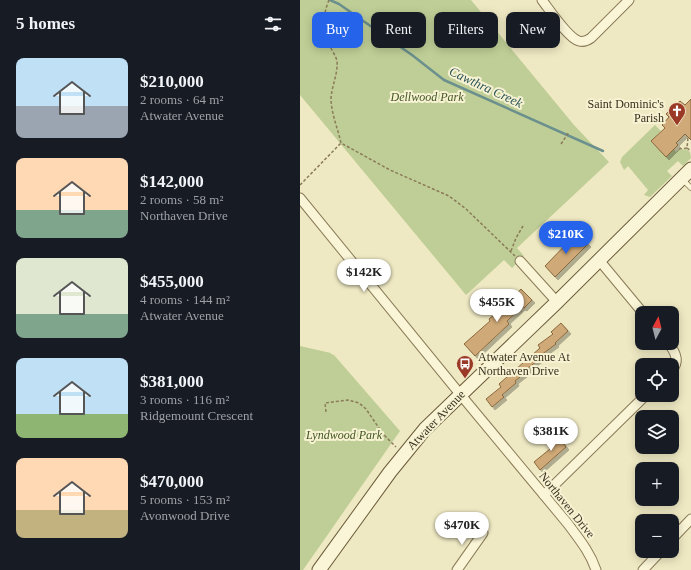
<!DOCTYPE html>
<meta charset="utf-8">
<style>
:root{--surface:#171b24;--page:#242831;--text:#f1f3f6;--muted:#9ea1a6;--accent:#2563eb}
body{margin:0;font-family:"Times New Roman",serif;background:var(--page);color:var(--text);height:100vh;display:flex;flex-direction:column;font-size:15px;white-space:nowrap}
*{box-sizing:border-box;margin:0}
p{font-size:13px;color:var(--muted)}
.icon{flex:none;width:22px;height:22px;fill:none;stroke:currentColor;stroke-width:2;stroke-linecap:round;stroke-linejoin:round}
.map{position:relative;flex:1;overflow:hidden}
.side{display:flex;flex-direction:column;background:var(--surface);width:300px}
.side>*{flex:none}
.top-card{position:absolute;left:12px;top:12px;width:319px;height:36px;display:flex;gap:8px}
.needle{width:26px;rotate:7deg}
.fabs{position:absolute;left:335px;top:306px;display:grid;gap:8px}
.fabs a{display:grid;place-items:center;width:44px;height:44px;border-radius:8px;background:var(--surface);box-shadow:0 2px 10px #0003;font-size:20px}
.price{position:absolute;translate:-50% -34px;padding:0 9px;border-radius:14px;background:#fff;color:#222;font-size:13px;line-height:26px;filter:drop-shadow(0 1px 2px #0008)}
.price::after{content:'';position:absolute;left:50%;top:24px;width:12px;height:9px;margin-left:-6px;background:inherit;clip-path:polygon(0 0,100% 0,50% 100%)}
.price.selected{background:var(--accent);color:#fff}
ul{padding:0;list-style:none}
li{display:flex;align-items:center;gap:12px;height:100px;padding:0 16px}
li span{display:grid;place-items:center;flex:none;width:112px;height:80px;border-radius:8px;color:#555}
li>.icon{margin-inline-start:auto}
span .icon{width:48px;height:48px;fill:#fffc;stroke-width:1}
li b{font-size:17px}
h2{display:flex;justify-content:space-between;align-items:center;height:48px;padding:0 16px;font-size:17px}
.chip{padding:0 14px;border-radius:8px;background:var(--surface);box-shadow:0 2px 10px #0003;font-size:14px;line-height:36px}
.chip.selected{background:var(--accent);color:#fff}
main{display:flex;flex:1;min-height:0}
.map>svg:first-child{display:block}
.green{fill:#bfce96}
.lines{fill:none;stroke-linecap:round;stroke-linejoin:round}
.stream{stroke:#6b908d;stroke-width:2.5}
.building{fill:#cfa977;stroke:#8a683e;filter:url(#shadow)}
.lane-casing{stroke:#8a7b59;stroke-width:6}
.street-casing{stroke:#8a7b59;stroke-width:11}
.secondary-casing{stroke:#6c5c3c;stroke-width:15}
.path{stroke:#8a7b59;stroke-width:1.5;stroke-dasharray:3 2;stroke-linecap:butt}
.lane{stroke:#faf5d6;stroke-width:4.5}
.street{stroke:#faf5d6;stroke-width:9}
.secondary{stroke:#faf5d6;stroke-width:13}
.labels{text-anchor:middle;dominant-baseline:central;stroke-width:4;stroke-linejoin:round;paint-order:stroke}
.park-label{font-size:12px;font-style:italic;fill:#425624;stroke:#f6f2d2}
.poi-label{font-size:12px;fill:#392f1e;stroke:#f6f2d2;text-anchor:end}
.street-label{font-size:12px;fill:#392f1e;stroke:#f6f2d2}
.water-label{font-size:13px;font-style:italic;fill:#2c555a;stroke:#f6f2d2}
</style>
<main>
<section class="side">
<h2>5 homes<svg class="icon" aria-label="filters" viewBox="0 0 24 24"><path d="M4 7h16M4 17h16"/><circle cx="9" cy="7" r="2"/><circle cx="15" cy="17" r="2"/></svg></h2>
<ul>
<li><span style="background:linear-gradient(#bfe0f5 60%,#9aa5b1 0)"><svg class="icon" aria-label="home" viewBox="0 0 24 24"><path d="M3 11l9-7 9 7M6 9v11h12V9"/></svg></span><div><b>$210,000</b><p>2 rooms · 64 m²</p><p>Atwater Avenue</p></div></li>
<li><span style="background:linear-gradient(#ffd9b3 65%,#7fa58c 0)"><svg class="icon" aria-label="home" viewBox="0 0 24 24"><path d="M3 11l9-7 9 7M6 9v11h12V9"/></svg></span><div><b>$142,000</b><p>2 rooms · 58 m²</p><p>Northaven Drive</p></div></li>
<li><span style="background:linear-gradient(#dfe7d0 70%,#7fa58c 0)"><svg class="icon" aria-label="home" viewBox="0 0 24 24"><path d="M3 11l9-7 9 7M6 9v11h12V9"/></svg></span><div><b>$455,000</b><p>4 rooms · 144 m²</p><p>Atwater Avenue</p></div></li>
<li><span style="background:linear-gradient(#bfe0f5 70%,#8fb573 0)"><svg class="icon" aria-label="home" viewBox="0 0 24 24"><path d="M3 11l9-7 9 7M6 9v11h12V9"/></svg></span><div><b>$381,000</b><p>3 rooms · 116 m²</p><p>Ridgemount Crescent</p></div></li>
<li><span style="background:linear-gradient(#ffd9b3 65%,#c2b280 0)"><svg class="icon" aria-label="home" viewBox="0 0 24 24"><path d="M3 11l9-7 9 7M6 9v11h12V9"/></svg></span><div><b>$470,000</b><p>5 rooms · 153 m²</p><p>Avonwood Drive</p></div></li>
</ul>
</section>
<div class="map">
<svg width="391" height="570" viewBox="0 0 391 570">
<defs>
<filter id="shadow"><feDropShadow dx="3" dy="3" stdDeviation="0" flood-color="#0004"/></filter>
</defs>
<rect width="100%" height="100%" fill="#efe9c3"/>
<g class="green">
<path d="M 0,0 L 171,0 L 274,125 L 309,162 L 217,248 L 224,256 L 212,268 L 204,260 L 166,295 L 0,95 Z"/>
<path d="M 355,125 L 361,131 L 351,141 L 366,156 L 374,149 L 376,152 L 378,150 L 386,149 L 390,152 L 391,158 L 383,166 L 378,161 L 367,171 L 372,176 L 350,197 L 344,195 L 348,190 L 328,166 L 324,170 L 320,162 L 322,157 Z"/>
<path d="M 0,346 L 31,353 L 31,354 L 34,355 L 100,431 L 3,570 L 0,570 Z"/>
</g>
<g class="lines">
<path class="stream" d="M 30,0 L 39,4 L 112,55 L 144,80 L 303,151"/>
</g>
<g class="building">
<path d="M 391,99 L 391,140 L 385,134 L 376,143 L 378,145 L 366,157 L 351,141 L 365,128 L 362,125 L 369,117 L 366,114 L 380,101 L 385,105 Z"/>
<path d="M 277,233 L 288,244 L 255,277 L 245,266 Z"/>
<path d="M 221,289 L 232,300 L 224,308 L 222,307 L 207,321 L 209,324 L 175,356 L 164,344 L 190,321 L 189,319 L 204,307 Z"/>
<path d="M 261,323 L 268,331 L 255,343 L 256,344 L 241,355 L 242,357 L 228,368 L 229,370 L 215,381 L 216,383 L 202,395 L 204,397 L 192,407 L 186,399 L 201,387 L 199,384 L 240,348 L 238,345 L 253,334 L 251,332 Z"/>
<path d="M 257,435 L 266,447 L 240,470 L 234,462 L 250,449 L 246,443 Z"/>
</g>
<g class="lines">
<defs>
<path id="lane" d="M 383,180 L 391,188"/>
<g id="street">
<path d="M 242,0 C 249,9 268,38 279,41 C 283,42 287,41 291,38 L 329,0"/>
<path d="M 0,198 L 160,394 L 268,524 C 279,539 290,552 296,570"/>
<path d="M 299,260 L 343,313"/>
<path d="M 220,261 L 257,302"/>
<path d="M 368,343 C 375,351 380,361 372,370"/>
<path d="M 244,495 L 346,395"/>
<path d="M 372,539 L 391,519"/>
<path d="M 157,570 L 183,533"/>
<path d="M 343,570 L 361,551"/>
</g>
<path id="secondary" d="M 19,570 L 90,472 L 125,429 L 257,302 L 391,169"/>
</defs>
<use href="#lane" class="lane-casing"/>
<use href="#street" class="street-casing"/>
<use href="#secondary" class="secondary-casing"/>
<g class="path">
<path d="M 29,0 C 23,15 21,30 29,44 C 31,49 36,56 37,61 C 38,74 32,85 31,98 C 31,113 38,129 41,143 L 90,170 L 149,196 L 166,209 L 215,256"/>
<path d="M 261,144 L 269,132"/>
<path d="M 387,148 L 391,151"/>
<path d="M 379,149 L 387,148 L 388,137"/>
<path d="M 0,185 L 41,143"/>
<path d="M 211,251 L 216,238 L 223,226"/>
<path d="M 26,412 L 25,403 L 48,400 L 59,403 L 66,409 L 83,434 L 96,447"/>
</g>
<use href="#lane" class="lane"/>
<use href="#street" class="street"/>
<use href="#secondary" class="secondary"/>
</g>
<defs>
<symbol id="church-pin" viewBox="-11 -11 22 30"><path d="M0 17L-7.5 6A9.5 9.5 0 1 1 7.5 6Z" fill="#9b3927" stroke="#f6f2d2"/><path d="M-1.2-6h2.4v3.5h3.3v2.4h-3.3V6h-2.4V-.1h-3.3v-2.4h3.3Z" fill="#fff"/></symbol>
<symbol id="bus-pin" viewBox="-11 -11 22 30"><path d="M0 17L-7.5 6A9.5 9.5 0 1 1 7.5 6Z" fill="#9b3927" stroke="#f6f2d2"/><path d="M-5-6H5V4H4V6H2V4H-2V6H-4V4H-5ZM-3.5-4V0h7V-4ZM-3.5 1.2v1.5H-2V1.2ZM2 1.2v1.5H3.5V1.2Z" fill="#fff"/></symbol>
</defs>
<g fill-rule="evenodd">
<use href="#church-pin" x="367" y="101" width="20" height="27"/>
<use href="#bus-pin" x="155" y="354" width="20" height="27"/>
</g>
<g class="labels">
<g class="park-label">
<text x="127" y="97">Dellwood Park</text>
<text x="44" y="435">Lyndwood Park</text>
</g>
<g class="poi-label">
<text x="364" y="104">Saint Dominic's<tspan x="364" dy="14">Parish</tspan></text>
<text x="178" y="357" text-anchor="start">Atwater Avenue At<tspan x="178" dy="14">Northaven Drive</tspan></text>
</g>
<g class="street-label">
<text transform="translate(136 420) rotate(-46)">Atwater Avenue</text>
<text transform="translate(267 505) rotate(51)">Northaven Drive</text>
</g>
<g class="water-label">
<text transform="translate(186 87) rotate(25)">Cawthra Creek</text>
</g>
</g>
</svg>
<div class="fabs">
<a><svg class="needle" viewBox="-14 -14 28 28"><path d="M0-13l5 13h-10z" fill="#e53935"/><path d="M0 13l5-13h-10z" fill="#9ea1a6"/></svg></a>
<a><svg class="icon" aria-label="locate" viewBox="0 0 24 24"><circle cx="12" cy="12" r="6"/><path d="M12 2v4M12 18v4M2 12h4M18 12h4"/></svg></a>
<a><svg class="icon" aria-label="layers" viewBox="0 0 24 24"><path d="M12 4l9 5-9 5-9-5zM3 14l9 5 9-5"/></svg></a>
<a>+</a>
<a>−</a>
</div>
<b class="price selected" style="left:266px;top:255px">$210K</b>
<b class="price" style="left:64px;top:293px">$142K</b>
<b class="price" style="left:197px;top:323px">$455K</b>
<b class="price" style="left:251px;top:452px">$381K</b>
<b class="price" style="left:162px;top:546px">$470K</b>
<div class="top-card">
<a class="chip selected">Buy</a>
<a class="chip">Rent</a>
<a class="chip">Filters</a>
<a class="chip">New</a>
</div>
</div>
</main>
